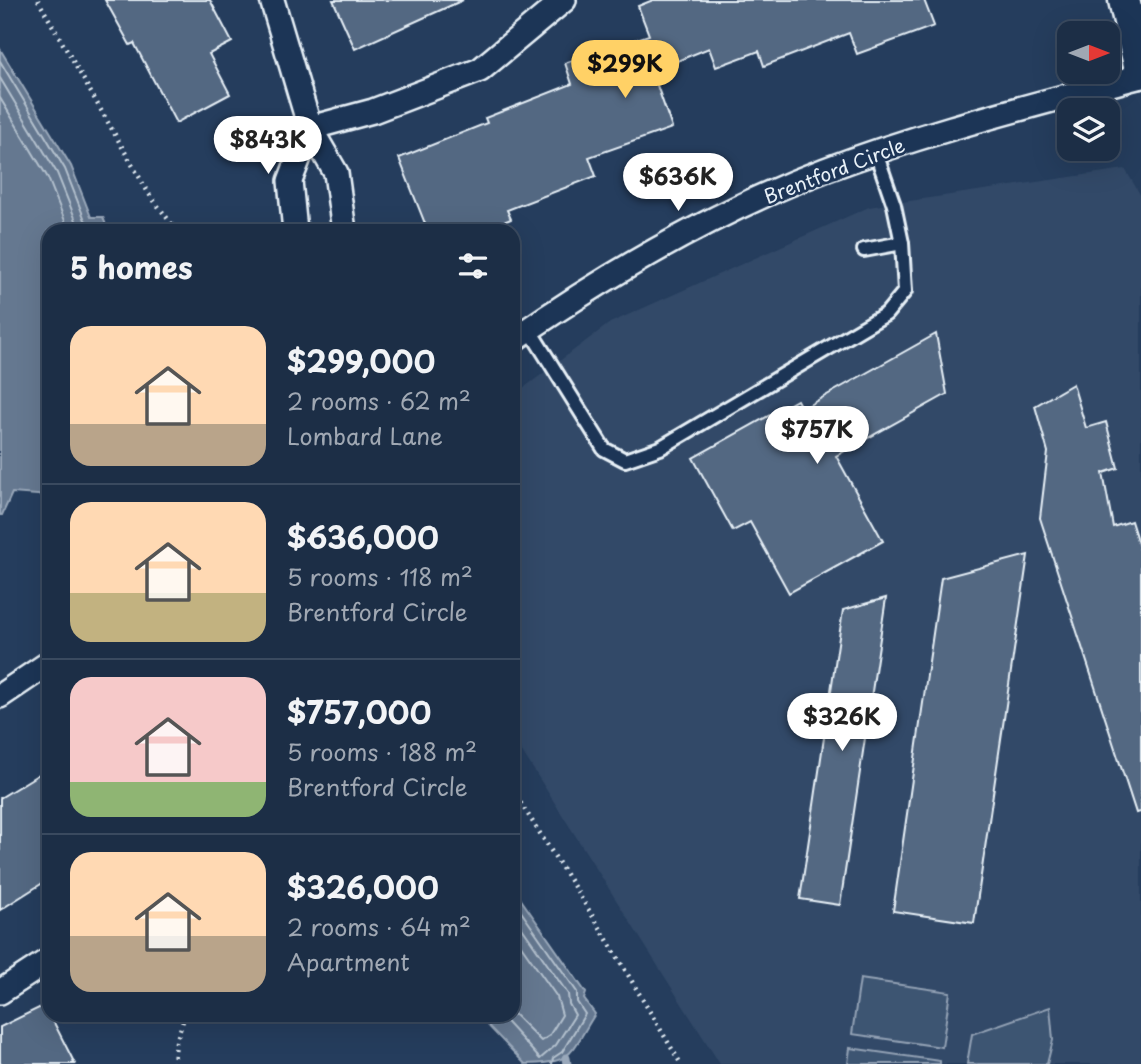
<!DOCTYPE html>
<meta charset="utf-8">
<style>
:root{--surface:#1c2e46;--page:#293a51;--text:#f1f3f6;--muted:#a0a8b3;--line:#3a4a5f;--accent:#ffd166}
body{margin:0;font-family:"Playpen Sans",sans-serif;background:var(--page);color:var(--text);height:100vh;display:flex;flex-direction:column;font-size:26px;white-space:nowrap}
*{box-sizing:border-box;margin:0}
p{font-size:23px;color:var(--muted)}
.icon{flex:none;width:38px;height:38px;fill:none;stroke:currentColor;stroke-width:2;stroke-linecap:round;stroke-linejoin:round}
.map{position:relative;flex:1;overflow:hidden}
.panel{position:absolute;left:42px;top:224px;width:478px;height:798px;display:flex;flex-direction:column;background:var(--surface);border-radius:21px;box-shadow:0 7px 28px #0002,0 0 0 2px var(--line)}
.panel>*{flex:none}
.needle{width:46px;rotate:90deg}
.controls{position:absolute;left:1057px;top:21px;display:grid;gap:14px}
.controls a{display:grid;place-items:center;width:63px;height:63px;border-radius:14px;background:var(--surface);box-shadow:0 7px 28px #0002,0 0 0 2px var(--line);font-size:35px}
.price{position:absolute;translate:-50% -60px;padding:0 16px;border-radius:24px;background:#fff;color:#222;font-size:23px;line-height:46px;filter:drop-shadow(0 2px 4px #0008)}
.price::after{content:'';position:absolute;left:50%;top:42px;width:21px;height:16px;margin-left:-10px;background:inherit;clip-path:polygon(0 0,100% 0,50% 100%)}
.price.selected{background:var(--accent);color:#111}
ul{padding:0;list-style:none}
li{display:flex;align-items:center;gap:21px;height:175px;padding:0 28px}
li+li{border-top:2px solid var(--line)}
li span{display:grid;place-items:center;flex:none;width:196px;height:140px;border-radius:21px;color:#555}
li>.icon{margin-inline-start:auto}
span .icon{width:84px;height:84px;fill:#fffc;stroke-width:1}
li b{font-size:30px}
h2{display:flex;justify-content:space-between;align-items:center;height:84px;padding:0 28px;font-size:30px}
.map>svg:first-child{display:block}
.built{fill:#334a68}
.green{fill:#3e5472;stroke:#93a2b5;stroke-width:2}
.water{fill:#657890;stroke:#99a8ba;stroke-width:2}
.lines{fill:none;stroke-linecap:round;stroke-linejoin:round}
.shore{stroke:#b4c1ce;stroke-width:2}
.stream{stroke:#99a8ba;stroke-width:9}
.building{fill:#536782;stroke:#e8f1f8;stroke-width:2}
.service-casing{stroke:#e8f1f8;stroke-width:18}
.minor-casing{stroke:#e8f1f8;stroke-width:28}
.tertiary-casing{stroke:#e8f1f8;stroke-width:35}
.path{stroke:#e8f1f8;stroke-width:4.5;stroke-dasharray:2 5;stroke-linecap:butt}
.service{stroke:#1d3557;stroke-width:12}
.minor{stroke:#1d3557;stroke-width:23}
.tertiary{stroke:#1d3557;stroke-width:30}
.labels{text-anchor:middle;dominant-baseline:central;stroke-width:5;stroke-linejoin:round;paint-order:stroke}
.street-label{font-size:19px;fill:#e8f1f8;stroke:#1d3557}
</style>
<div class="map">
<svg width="1141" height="1064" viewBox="0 0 1141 1064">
<rect width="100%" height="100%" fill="#253d5d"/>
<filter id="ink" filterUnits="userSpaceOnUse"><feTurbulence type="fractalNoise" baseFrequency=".0143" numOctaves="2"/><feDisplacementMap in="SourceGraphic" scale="14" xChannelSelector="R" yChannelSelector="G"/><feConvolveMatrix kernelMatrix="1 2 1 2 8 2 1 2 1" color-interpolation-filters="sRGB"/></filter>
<g filter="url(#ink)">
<path class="built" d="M 1125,169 L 1141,196 L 1141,1064 L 720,1064 L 513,737 L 513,396 L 610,323 L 869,207 Z"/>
<g class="green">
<path d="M 860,979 L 950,992 L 942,1047 L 852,1034 Z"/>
<path d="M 1050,1007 L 1053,1040 L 1047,1064 L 967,1064 L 972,1034 Z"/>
<path d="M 850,1048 L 940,1061 L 940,1064 L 848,1064 Z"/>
</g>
<g class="water">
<path d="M 0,49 L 71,166 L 91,217 L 103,217 L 108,231 L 49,231 L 49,496 L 12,493 L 2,515 L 0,515 Z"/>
<path d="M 513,888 L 586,993 L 584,999 L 595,1014 C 570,1053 574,1064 525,1064 L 478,1015 L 513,1015 Z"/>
</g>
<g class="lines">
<g class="shore">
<path d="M 0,61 L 65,169 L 85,220 L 90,224 L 98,225 L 101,231"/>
<path d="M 0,78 L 57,173 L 77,223 L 84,231"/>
<path d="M 0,98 L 48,178 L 69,231"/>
<path d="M 513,900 L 577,992 L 577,1002 L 585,1014 L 562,1052 L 553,1058 L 552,1064"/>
<path d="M 513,934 L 557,997 L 562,1015 L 549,1036 L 541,1041 L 513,1013"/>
<path d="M 500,1015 L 540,1059 L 556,1045 L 575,1015 L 569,1004 L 568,994 L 513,915"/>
</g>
<path class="stream" d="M 566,1058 L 567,1064"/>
</g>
<g class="building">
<path d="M 105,0 L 210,0 L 232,42 L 209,54 L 230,94 L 176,123 L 134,43 L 130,45 Z"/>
<path d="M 333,0 L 463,0 L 355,49 Z"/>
<path d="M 653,0 L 924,0 L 934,26 L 857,54 L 849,33 L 764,66 L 759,51 L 716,67 L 709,48 L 652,71 L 672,128 L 589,157 L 596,176 L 507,210 L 511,219 L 482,231 L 428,231 L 399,158 L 487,123 L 485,118 L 572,84 L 565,63 L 649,35 L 638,6 Z"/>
<path d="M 936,334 L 947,394 L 836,456 L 883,541 L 789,593 L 750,522 L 733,531 L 693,458 L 797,400 L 802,409 Z"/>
<path d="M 1073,384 L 1086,428 L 1106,422 L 1118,468 L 1103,473 L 1113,527 L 1131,521 L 1141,553 L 1141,812 L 1136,813 L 1040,518 L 1048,452 L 1035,406 Z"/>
<path d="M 1028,555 L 974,923 L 893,911 L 941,578 Z"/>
<path d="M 886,598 L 840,905 L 800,899 L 843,610 Z"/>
<path d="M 49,768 L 49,879 L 0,910 L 0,798 Z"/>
<path d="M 45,1005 L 75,1064 L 0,1064 L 0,1027 Z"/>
</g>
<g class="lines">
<defs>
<g id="service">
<path d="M 864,250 L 902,243"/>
<path d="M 529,329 L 604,449 L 625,460 L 660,448 L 886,314 L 905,291 L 902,243 L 894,205 L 876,153"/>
</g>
<g id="minor">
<path d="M 272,0 L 310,128 L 336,173 L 344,231"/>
<path d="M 310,128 L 373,111 L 480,70 L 564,0"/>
<path d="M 295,231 L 290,181 L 310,128"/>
<path d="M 513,340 C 610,273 714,212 825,170 C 928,131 1035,105 1141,76"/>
<path d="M 0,696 L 49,663"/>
<path d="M 0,992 L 49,960"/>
</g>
<path id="tertiary" d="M 1124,0 L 1141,73"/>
</defs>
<use href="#service" class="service-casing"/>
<use href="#minor" class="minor-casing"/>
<use href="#tertiary" class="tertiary-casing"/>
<g class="path">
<path d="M 38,0 L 149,194 L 177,231"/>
<path d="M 513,791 L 599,926 L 681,1064"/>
<path d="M 174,1064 L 176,1042 L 185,1015"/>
</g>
<use href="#service" class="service"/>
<use href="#minor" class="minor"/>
<use href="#tertiary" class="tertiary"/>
</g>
</g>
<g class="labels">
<g class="street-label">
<text transform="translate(834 170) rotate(-21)">Brentford Circle</text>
</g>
</g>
</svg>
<div class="controls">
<a><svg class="needle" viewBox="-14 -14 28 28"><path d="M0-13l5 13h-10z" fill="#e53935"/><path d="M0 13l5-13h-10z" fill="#a0a8b3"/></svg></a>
<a><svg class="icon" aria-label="layers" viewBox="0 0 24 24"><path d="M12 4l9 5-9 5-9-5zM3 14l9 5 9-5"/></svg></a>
</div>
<b class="price selected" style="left:625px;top:100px">$299K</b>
<b class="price" style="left:268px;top:176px">$843K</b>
<b class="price" style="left:678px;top:213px">$636K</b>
<b class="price" style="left:817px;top:466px">$757K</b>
<b class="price" style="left:842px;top:753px">$326K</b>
<section class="panel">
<h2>5 homes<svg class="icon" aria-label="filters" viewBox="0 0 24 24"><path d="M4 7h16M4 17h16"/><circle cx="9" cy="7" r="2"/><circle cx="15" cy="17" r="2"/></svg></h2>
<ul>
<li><span style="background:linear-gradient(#ffd9b3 70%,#b9a48a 0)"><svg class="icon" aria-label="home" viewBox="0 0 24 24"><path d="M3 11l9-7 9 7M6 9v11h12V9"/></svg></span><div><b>$299,000</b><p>2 rooms · 62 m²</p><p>Lombard Lane</p></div></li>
<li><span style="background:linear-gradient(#ffd9b3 65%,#c2b280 0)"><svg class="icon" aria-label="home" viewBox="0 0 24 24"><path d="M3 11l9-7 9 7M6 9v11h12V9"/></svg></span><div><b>$636,000</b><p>5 rooms · 118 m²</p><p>Brentford Circle</p></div></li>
<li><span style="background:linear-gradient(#f6c9c9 75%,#8fb573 0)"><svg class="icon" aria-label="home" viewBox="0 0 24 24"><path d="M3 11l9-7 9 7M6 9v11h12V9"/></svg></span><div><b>$757,000</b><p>5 rooms · 188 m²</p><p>Brentford Circle</p></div></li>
<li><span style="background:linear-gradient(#ffd9b3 60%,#b9a48a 0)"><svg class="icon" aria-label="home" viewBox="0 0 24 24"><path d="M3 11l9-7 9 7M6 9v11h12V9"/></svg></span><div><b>$326,000</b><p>2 rooms · 64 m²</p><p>Apartment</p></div></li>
</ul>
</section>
</div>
